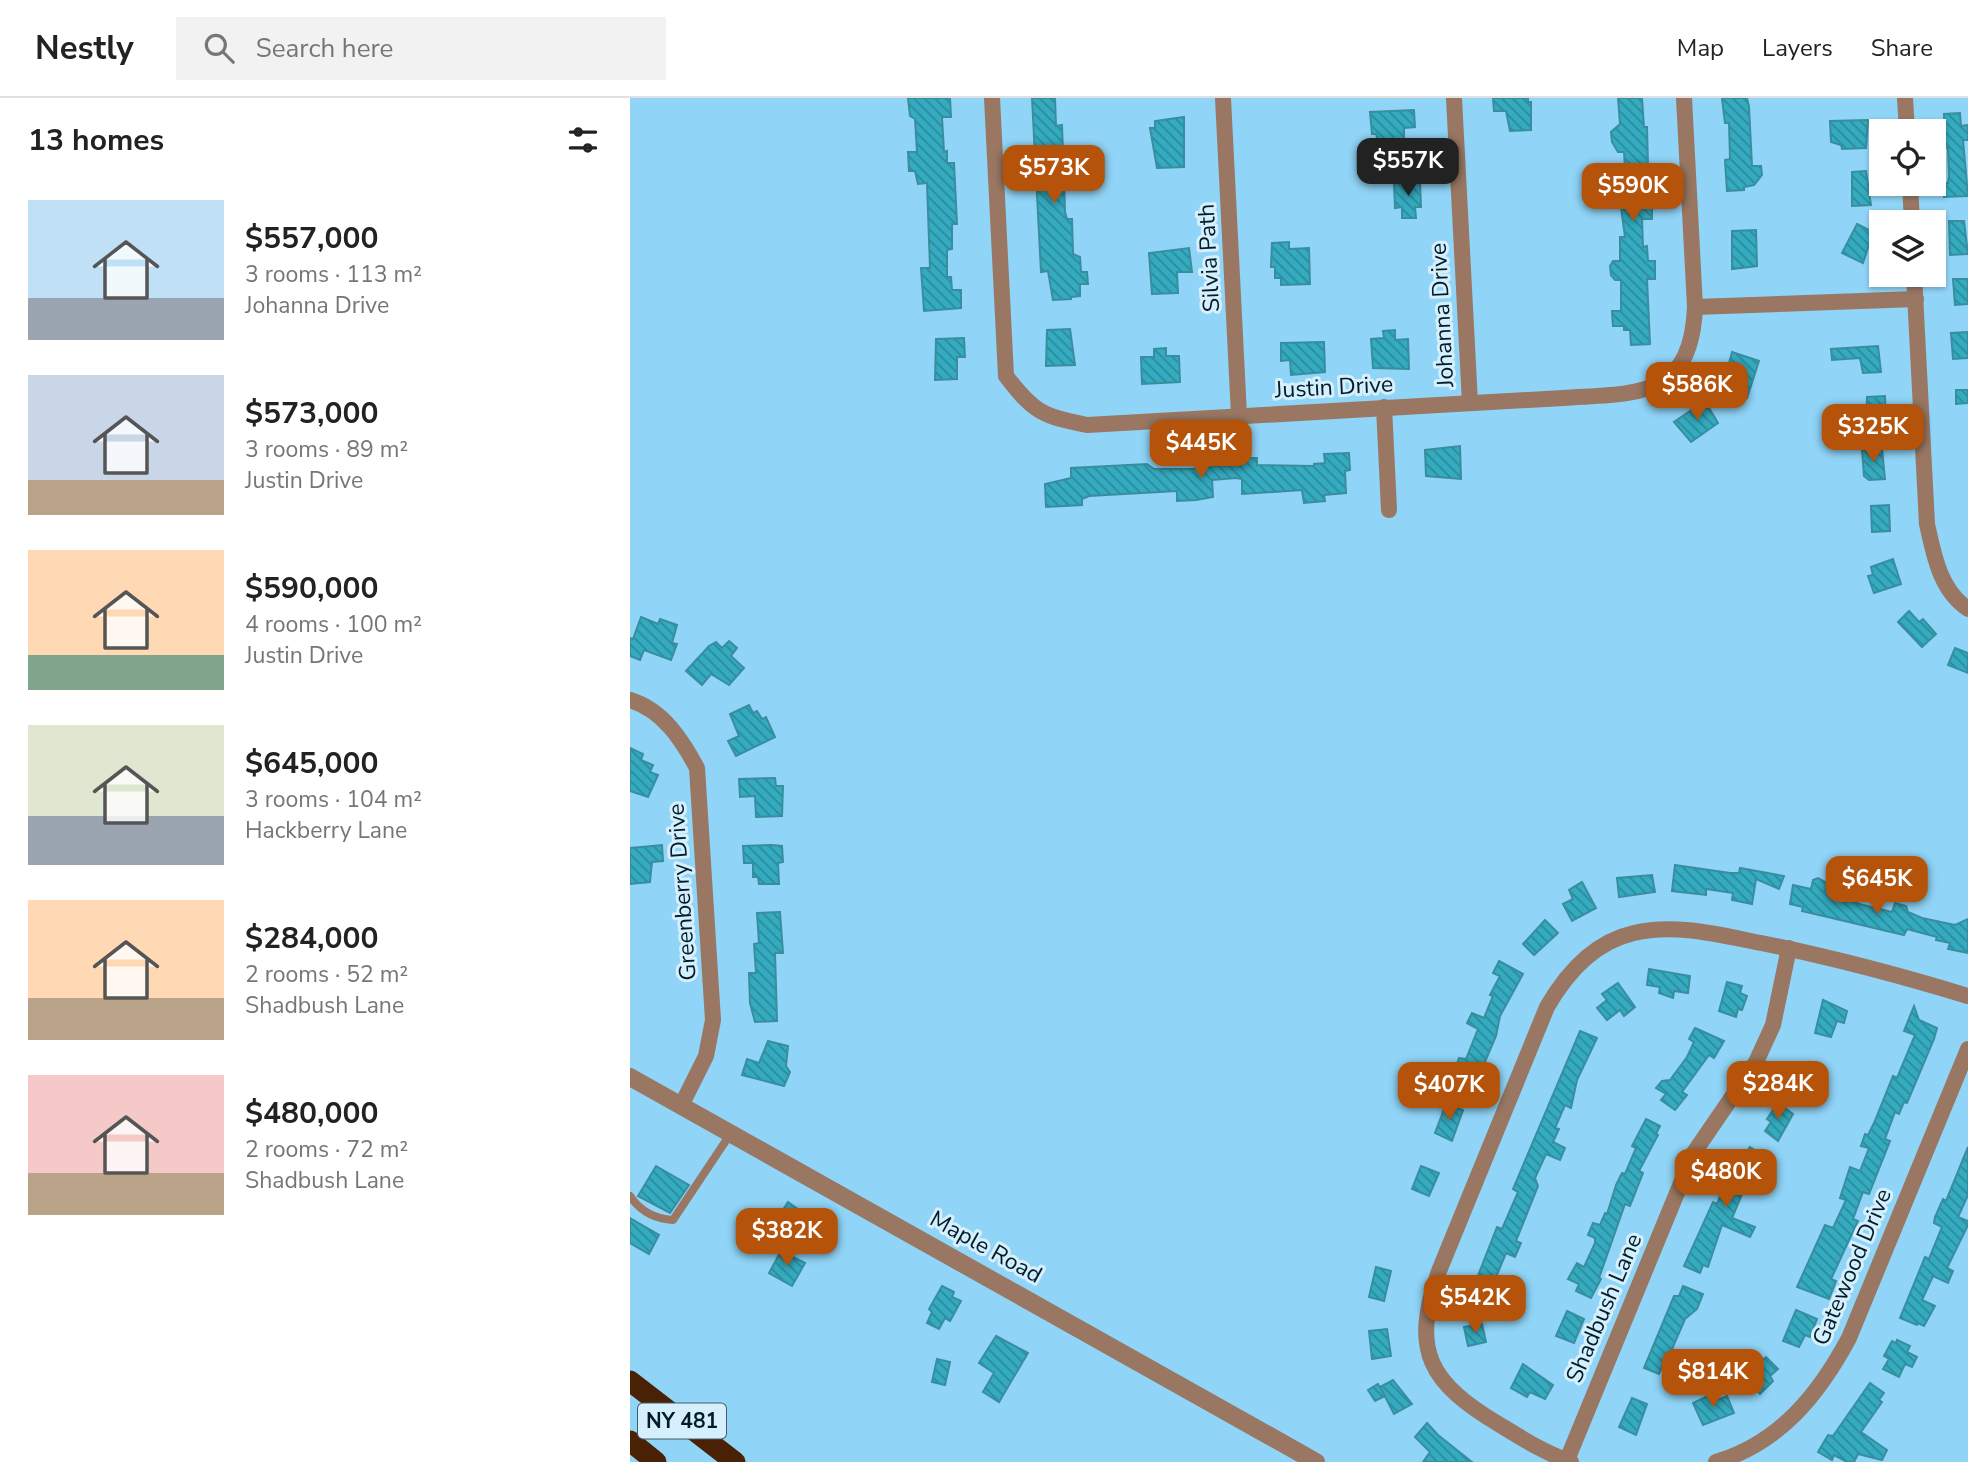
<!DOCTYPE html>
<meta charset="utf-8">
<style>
:root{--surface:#fff;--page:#f2f2f2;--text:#222;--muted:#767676;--line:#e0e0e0;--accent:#b45309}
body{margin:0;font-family:"Nunito Sans",sans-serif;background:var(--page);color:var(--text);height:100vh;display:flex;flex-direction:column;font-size:26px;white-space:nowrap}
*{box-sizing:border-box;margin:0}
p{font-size:23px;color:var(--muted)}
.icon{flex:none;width:38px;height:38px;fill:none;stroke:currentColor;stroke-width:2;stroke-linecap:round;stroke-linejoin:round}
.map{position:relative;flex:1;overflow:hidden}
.side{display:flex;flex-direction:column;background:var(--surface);width:630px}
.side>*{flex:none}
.fabs{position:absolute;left:1239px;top:21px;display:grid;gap:14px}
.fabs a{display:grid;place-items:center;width:77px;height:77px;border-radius:0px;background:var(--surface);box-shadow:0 2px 5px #0004;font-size:35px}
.price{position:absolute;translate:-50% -60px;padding:0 16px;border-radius:14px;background:var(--accent);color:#fff;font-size:23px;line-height:46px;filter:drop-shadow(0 2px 4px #0008)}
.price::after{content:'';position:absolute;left:50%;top:42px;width:21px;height:16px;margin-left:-10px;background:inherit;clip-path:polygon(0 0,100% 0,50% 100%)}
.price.selected{background:#222;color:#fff}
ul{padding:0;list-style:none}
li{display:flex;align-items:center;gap:21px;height:175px;padding:0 28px}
li span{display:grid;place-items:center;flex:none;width:196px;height:140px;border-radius:0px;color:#555}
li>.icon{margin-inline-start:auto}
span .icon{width:84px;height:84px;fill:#fffc;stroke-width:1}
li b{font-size:30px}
h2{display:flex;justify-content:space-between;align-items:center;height:84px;padding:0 28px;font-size:30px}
header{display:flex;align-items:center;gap:42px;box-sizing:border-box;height:98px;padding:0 35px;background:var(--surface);border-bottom:2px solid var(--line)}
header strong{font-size:33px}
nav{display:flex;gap:38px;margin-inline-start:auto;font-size:24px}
.search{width:490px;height:63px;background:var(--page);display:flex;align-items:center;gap:18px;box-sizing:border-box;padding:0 24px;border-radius:0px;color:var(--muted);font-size:26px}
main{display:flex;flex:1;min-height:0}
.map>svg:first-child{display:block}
.building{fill:url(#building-back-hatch);stroke:#388e9e;stroke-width:2}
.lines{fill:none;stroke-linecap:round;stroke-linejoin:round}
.service{stroke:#997762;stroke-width:8}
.minor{stroke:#997762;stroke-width:16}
.tertiary{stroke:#997762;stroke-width:18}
.motorway{stroke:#492206;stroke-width:21}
.labels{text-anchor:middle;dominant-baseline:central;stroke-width:6;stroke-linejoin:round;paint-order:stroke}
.shield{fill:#d6effc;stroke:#425c69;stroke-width:2}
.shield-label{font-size:21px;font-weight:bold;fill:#021d2a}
.street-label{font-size:23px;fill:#021d2a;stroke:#d6effc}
</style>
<header>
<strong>Nestly</strong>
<div class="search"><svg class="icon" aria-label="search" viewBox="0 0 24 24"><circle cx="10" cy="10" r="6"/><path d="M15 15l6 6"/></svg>Search here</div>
<nav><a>Map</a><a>Layers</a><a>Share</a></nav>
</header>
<main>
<section class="side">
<h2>13 homes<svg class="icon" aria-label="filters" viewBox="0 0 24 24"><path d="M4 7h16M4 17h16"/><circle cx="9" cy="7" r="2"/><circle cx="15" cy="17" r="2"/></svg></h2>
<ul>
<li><span style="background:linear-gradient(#bfe0f5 70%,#9aa5b1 0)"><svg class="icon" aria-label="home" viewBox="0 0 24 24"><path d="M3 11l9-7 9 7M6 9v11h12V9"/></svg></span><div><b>$557,000</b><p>3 rooms · 113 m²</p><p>Johanna Drive</p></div></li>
<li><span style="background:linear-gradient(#c9d6e8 75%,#b9a48a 0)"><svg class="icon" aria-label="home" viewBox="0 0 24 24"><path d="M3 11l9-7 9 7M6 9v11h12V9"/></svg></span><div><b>$573,000</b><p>3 rooms · 89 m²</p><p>Justin Drive</p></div></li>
<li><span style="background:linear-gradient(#ffd9b3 75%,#7fa58c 0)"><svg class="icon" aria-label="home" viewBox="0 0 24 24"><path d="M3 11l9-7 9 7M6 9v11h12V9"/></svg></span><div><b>$590,000</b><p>4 rooms · 100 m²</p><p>Justin Drive</p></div></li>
<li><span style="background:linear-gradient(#dfe7d0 65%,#9aa5b1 0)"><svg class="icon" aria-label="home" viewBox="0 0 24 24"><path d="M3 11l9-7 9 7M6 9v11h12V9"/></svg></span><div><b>$645,000</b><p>3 rooms · 104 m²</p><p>Hackberry Lane</p></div></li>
<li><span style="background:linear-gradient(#ffd9b3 70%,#b9a48a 0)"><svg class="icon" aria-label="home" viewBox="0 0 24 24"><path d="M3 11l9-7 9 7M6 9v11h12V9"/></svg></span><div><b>$284,000</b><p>2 rooms · 52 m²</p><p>Shadbush Lane</p></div></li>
<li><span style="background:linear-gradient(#f6c9c9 70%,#b9a48a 0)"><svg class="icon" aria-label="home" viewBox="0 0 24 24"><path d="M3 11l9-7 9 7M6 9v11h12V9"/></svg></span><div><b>$480,000</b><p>2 rooms · 72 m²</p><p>Shadbush Lane</p></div></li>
</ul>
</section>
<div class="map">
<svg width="1338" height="1364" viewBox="0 0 1338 1364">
<defs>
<pattern id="building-back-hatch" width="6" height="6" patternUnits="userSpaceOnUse" patternTransform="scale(1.75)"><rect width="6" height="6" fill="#34abbf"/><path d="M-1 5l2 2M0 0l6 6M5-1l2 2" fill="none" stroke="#2a8b9b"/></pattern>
</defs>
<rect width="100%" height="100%" fill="#90d4f7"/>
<g class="building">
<path d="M 278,0 L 320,0 L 321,19 L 312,19 L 314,54 L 317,53 L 317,65 L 324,65 L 327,126 L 322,126 L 322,151 L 317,152 L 317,179 L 321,179 L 322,192 L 331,192 L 331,210 L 294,213 L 291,170 L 300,170 L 297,85 L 288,86 L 285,73 L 279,73 L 278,54 L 287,54 L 285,21 L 280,18 Z"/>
<path d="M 402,0 L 425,0 L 426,28 L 432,27 L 435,114 L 437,121 L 442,121 L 443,156 L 450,159 L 451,174 L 457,174 L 458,186 L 450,186 L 450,198 L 441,199 L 441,201 L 423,202 L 418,173 L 411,174 Z"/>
<path d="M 863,0 L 898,0 L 898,4 L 901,4 L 901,32 L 880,33 L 876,13 L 864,13 Z"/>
<path d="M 988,0 L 1012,0 L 1014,29 L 1017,29 L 1019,106 L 1022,106 L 1022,121 L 1012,121 L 1013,149 L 1017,148 L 1018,163 L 1025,163 L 1025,181 L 1017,181 L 1020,246 L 1001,247 L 1000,232 L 994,232 L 994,228 L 983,228 L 982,213 L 991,213 L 991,182 L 985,182 L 981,177 L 980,168 L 983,163 L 990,163 L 990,139 L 995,139 L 991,109 L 982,100 L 982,87 L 996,86 L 994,54 L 988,54 L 982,44 L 981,34 L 990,26 Z"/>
<path d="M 1092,0 L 1117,0 L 1119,9 L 1122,68 L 1131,68 L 1132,77 L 1124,87 L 1114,89 L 1114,92 L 1097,93 L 1095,62 L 1100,61 L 1099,25 L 1095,25 Z"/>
<path d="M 784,12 L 785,29 L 774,30 L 774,51 L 751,53 L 746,36 L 742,36 L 740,14 Z"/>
<path d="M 1330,15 L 1331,28 L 1338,27 L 1338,42 L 1333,42 L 1338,98 L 1314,99 L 1314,85 L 1318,85 L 1319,78 L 1318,50 L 1315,50 L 1314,16 Z"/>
<path d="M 554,19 L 554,69 L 527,70 L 520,30 L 525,30 L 525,23 Z"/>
<path d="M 1238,22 L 1236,50 L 1212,51 L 1211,47 L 1201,44 L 1200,23 Z"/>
<path d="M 1236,73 L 1241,107 L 1222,108 L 1222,74 Z"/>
<path d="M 790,84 L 791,109 L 785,109 L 786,120 L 772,120 L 772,109 L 765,110 L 764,85 Z"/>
<path d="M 1319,123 L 1334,123 L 1338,156 L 1320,157 Z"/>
<path d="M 1227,126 L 1243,134 L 1233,165 L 1212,155 Z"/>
<path d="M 1126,132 L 1127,168 L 1102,171 L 1102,133 Z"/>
<path d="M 659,144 L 659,151 L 679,150 L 680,186 L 651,187 L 651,180 L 645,180 L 645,169 L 641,169 L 642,145 Z"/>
<path d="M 559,150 L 562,174 L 547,174 L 548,195 L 522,196 L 519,155 Z"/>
<path d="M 1323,181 L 1338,181 L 1338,206 L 1325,207 Z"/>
<path d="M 440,231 L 445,267 L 416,268 L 417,232 Z"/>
<path d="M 765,232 L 765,242 L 778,241 L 779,271 L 743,270 L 741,241 L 754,240 L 753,233 Z"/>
<path d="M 1338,234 L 1338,260 L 1323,261 L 1321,235 Z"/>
<path d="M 334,240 L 335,259 L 327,259 L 327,281 L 305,282 L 306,241 Z"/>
<path d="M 694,244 L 695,274 L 661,277 L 660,262 L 651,263 L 651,245 Z"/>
<path d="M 1248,248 L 1251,274 L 1233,275 L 1230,260 L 1202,262 L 1201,251 Z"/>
<path d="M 536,250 L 536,258 L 549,258 L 550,284 L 512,286 L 511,259 L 524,259 L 524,251 Z"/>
<path d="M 1102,254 L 1129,263 L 1117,300 L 1092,291 Z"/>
<path d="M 1326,292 L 1338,292 L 1338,305 L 1326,306 Z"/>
<path d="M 1255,298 L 1256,324 L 1236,326 L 1237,299 Z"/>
<path d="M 1075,303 L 1088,325 L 1061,344 L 1044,324 Z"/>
<path d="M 830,348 L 831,381 L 796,378 L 795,352 Z"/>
<path d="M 1252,351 L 1255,381 L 1239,382 L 1234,378 L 1232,352 Z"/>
<path d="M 719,355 L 720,372 L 715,373 L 716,395 L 694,397 L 695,403 L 674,405 L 672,392 L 612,396 L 612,381 L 606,380 L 582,382 L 583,399 L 566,402 L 547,403 L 547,393 L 459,398 L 452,401 L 452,407 L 416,409 L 415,386 L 441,380 L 441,370 L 517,366 L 524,371 L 567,371 L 567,362 L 585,361 L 585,368 L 612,367 L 611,360 L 627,360 L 627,367 L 684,368 L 684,366 L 695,365 L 694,356 Z"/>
<path d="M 1259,407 L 1260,433 L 1242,434 L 1241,408 Z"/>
<path d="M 1263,461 L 1271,486 L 1244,495 L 1238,478 L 1243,477 L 1241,469 Z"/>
<path d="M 1279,513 L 1289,524 L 1293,521 L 1306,536 L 1292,549 L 1268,524 Z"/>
<path d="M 11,519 L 28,526 L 30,521 L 47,527 L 42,545 L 47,546 L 41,562 L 14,552 L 10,562 L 0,558 L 0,540 L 3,541 Z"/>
<path d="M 99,543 L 107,550 L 101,558 L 114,570 L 99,587 L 81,576 L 72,587 L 56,573 L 79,548 L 86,544 L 92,550 Z"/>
<path d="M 1325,550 L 1338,555 L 1338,575 L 1318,567 Z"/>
<path d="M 119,607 L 123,615 L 127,613 L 132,621 L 136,619 L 145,639 L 106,658 L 98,643 L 109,638 L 100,616 Z"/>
<path d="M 0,650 L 13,656 L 11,662 L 23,667 L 20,674 L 28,677 L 18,699 L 0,693 Z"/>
<path d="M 145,680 L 146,688 L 153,688 L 152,718 L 126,719 L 125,698 L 110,699 L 109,681 Z"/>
<path d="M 32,747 L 33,763 L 22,764 L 20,784 L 0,786 L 0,750 Z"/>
<path d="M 141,747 L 152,748 L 153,764 L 148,765 L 149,786 L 129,786 L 128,779 L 123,779 L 123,765 L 114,765 L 113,748 Z"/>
<path d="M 1045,767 L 1100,775 L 1109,775 L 1110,770 L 1154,778 L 1149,791 L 1126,781 L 1122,806 L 1102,802 L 1103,795 L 1076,791 L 1076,797 L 1042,793 Z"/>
<path d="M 1022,777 L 1025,794 L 989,799 L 987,780 Z"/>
<path d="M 1188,780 L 1197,785 L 1195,793 L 1221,799 L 1220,803 L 1233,807 L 1262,814 L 1265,805 L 1276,808 L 1278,814 L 1292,820 L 1325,827 L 1338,821 L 1338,855 L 1318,851 L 1320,845 L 1306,842 L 1307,839 L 1277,831 L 1274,837 L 1172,813 L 1173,809 L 1160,806 L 1163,787 L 1181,791 L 1183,782 Z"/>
<path d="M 952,784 L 966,810 L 942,823 L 933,806 L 943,801 L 939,792 Z"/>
<path d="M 150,814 L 153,855 L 145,855 L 147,923 L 125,924 L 120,905 L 119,875 L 126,875 L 124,846 L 129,845 L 127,815 Z"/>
<path d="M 915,822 L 928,835 L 904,857 L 893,846 Z"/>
<path d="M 869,863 L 893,876 L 870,918 L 866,938 L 843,992 L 825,984 L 830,973 L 825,971 L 829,960 L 836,961 L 848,931 L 837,925 L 842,915 L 854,920 L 863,898 L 860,897 L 870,878 L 863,875 Z"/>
<path d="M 1019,871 L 1060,878 L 1058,895 L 1044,893 L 1043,900 L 1029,895 L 1030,889 L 1017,887 Z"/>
<path d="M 1097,884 L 1112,888 L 1110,895 L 1117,898 L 1112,912 L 1108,911 L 1106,919 L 1089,913 Z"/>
<path d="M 988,885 L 1005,909 L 994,918 L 990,912 L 977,922 L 967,910 L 977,902 L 972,896 Z"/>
<path d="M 1193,902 L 1217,913 L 1214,925 L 1207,923 L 1201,939 L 1185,935 Z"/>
<path d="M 1284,908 L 1289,922 L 1307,930 L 1304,941 L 1277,1005 L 1274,1004 L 1269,1016 L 1265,1014 L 1255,1041 L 1260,1043 L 1239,1096 L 1233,1094 L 1223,1121 L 1228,1123 L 1201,1181 L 1206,1183 L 1199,1201 L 1167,1189 L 1195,1127 L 1203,1130 L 1216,1102 L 1210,1100 L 1220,1069 L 1230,1073 L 1239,1050 L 1231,1048 L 1235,1036 L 1238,1037 L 1244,1025 L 1263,978 L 1267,980 L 1285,937 L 1274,933 Z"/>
<path d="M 1065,930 L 1094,943 L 1084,960 L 1079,957 L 1052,994 L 1057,997 L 1045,1012 L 1031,1002 L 1036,996 L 1026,990 L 1032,983 L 1040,982 L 1057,959 L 1064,944 L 1059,941 Z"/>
<path d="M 950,933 L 967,940 L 947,982 L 941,1010 L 935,1007 L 925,1030 L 929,1031 L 923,1044 L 935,1050 L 930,1062 L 916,1056 L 905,1080 L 908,1088 L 886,1143 L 891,1145 L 885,1159 L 876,1155 L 864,1184 L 871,1187 L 866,1200 L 857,1197 L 854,1204 L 840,1198 L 867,1129 L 872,1131 L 888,1094 L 883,1091 Z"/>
<path d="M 138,943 L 158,948 L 156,968 L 160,974 L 154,988 L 112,977 L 117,961 L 129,965 Z"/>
<path d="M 1180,964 L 1194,972 L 1178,999 L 1165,992 Z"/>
<path d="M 1148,1005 L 1163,1016 L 1148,1043 L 1135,1033 L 1141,1024 L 1137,1021 Z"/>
<path d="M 816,1006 L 833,1012 L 822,1043 L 805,1035 Z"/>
<path d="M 1016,1021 L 1030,1028 L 1026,1036 L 1028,1037 L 1009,1073 L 1013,1075 L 1000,1108 L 995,1106 L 969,1180 L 971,1181 L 961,1200 L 946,1193 L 949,1186 L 938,1181 L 947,1165 L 954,1169 L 965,1145 L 965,1140 L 958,1137 L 963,1125 L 970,1127 L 975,1115 L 977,1116 L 986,1087 L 992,1075 L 995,1076 L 1006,1050 L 1002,1048 Z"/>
<path d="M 1120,1049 L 1135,1059 L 1125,1076 L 1130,1079 L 1124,1089 L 1117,1084 L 1102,1120 L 1125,1129 L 1120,1139 L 1092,1127 L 1078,1169 L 1073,1167 L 1070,1175 L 1054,1168 L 1083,1104 L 1087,1106 L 1100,1075 L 1092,1069 L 1098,1060 L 1103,1064 L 1107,1057 L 1113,1060 Z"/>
<path d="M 1338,1049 L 1338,1097 L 1328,1119 L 1338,1123 L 1338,1127 L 1317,1170 L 1323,1173 L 1318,1185 L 1303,1178 L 1292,1202 L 1305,1208 L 1294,1228 L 1288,1225 L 1287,1227 L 1270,1220 L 1295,1159 L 1299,1161 L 1312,1129 L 1304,1125 L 1305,1119 L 1313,1101 L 1316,1103 Z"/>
<path d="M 26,1068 L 59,1087 L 40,1115 L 8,1098 Z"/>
<path d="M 791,1068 L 809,1075 L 799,1098 L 782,1091 Z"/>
<path d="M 158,1104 L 172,1114 L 154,1145 L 139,1134 Z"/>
<path d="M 0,1120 L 29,1137 L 19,1156 L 0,1145 Z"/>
<path d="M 151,1153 L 175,1165 L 162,1188 L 139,1175 Z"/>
<path d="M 746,1169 L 761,1173 L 754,1203 L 739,1199 Z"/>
<path d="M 312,1188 L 324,1194 L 322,1199 L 331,1203 L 320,1223 L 315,1220 L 309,1231 L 297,1225 L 302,1214 L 299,1211 Z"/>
<path d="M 1053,1188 L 1073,1196 L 1067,1211 L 1055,1221 L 1042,1251 L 1050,1255 L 1043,1271 L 1033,1267 L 1029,1276 L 1014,1270 L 1044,1198 L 1049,1198 Z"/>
<path d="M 1166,1212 L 1187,1221 L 1180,1239 L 1175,1237 L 1169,1249 L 1153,1243 Z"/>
<path d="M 937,1213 L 954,1221 L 944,1245 L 926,1238 Z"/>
<path d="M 852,1226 L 856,1244 L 838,1248 L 834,1229 Z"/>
<path d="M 757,1231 L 761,1258 L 742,1261 L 739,1233 Z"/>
<path d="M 366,1238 L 398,1255 L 369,1304 L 353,1294 L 364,1275 L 349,1265 Z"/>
<path d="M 1267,1242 L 1280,1248 L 1277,1254 L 1287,1259 L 1282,1269 L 1275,1266 L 1269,1279 L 1253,1271 L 1259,1261 L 1254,1258 L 1262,1243 L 1266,1245 Z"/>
<path d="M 1136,1259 L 1148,1271 L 1140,1278 L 1143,1283 L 1130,1296 L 1115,1277 Z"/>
<path d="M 307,1261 L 320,1264 L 315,1287 L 302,1284 Z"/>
<path d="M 893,1266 L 923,1287 L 915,1301 L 900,1294 L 897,1299 L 881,1290 Z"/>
<path d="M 763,1282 L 782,1306 L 764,1316 L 750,1289 Z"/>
<path d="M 1240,1285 L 1254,1295 L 1249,1302 L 1252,1304 L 1231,1334 L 1257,1352 L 1252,1362 L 1228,1356 L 1224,1364 L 1217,1364 L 1204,1357 L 1202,1362 L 1188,1354 L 1198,1337 L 1203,1338 Z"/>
<path d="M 748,1286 L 755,1298 L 745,1303 L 738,1292 Z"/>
<path d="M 1082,1296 L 1085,1303 L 1097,1298 L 1104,1315 L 1073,1327 L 1063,1305 Z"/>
<path d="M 1002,1300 L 1017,1306 L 1006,1337 L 989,1329 Z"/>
<path d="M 797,1325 L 808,1337 L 842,1364 L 793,1364 L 800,1354 L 785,1339 Z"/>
</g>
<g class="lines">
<path class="service" d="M 0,1098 C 10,1113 25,1121 43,1122 L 101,1035"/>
<g class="minor">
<path d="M 362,0 L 376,278 C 404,315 413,318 457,327 L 933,300 C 1006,295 1061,302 1065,209 L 1054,0"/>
<path d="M 593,0 L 609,317"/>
<path d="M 824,0 L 840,305"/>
<path d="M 1275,0 L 1277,33"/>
<path d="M 1280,86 L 1282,124"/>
<path d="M 1284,177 L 1297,426 C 1304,458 1310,492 1338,511"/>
<path d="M 1065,209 L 1286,201"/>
<path d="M 754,309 L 759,412"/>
<path d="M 0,602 C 33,612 52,642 67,670 L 83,922 L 76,958 L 51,1008"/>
<path d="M 937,1362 L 1063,1056 L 1126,964 L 1143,927 L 1159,850"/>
<path d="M 941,1364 C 915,1355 893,1341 870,1327 C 800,1285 780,1254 809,1173 L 917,909 C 936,876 964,844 1004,835 C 1045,825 1090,837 1131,845 C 1201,859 1269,877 1338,898"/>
<path d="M 1086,1364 C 1150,1345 1189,1296 1219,1240 L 1338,951"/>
</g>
<path class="tertiary" d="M 0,979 L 686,1364"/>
<g class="motorway">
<path d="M 0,1283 L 105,1364"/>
<path d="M 0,1343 L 26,1364"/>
</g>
</g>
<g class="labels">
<rect class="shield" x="8" y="1305.5" width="88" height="35" rx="5"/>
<g class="shield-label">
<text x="52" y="1323">NY 481</text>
</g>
<g class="street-label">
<text transform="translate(579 160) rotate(-93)">Silvia Path</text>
<text transform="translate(812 217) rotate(-93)">Johanna Drive</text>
<text transform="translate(704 289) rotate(-3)">Justin Drive</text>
<text transform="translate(52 794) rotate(-94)">Greenberry Drive</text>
<text transform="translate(356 1149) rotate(29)">Maple Road</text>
<text transform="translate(1222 1169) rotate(-67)">Gatewood Drive</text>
<text transform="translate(974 1210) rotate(-67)">Shadbush Lane</text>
</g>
</g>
</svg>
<div class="fabs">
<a><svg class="icon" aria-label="locate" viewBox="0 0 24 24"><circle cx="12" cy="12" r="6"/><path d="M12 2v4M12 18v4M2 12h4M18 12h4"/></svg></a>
<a><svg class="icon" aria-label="layers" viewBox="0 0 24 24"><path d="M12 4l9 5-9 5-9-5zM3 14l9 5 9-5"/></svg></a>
</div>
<b class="price selected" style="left:778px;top:100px">$557K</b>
<b class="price" style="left:424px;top:107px">$573K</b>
<b class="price" style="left:1003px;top:125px">$590K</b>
<b class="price" style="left:1067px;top:324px">$586K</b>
<b class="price" style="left:1243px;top:366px">$325K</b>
<b class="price" style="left:571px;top:382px">$445K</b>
<b class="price" style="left:1247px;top:818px">$645K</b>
<b class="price" style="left:1148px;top:1023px">$284K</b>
<b class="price" style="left:819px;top:1024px">$407K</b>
<b class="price" style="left:1096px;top:1111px">$480K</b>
<b class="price" style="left:157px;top:1170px">$382K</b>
<b class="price" style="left:845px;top:1237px">$542K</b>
<b class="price" style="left:1083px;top:1311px">$814K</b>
</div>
</main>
